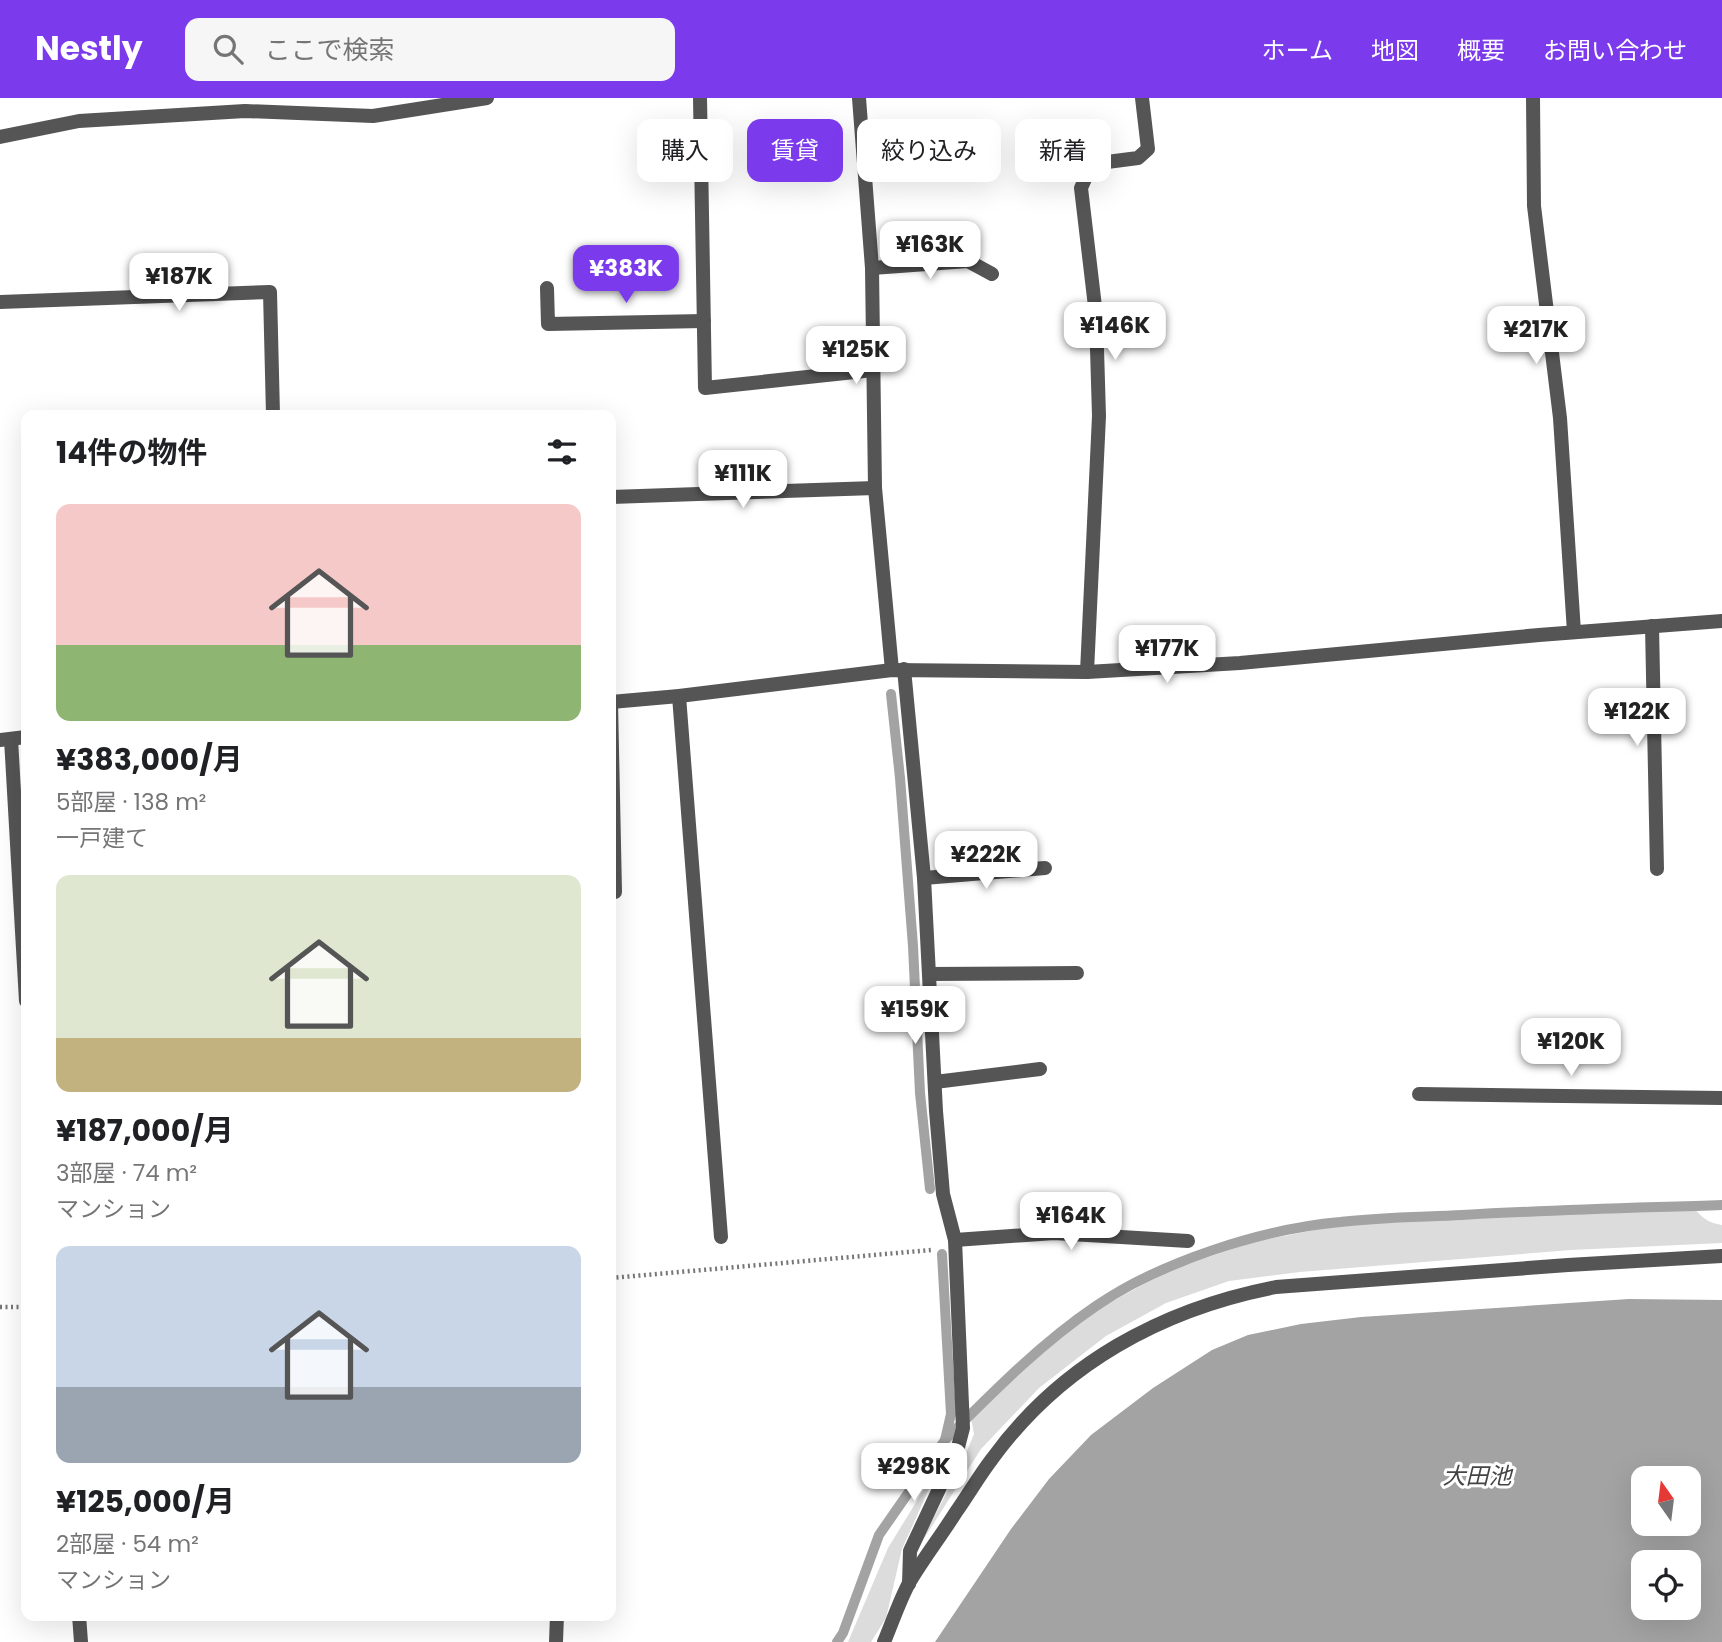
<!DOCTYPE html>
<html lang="ja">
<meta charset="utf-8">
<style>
:root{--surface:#fff;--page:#f6f6f6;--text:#202124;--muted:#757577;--accent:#7c3aed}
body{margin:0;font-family:Poppins,"Noto Sans JP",sans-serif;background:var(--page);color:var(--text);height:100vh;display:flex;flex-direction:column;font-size:26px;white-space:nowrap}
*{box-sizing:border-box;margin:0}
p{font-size:23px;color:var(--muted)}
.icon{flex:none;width:38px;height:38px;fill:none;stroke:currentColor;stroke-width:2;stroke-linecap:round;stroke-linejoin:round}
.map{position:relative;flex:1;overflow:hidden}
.panel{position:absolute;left:21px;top:312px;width:595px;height:1211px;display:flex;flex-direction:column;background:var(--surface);border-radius:14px;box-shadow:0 7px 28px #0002}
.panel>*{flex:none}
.hud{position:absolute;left:637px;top:21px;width:665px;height:63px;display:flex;gap:14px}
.needle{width:46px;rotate:346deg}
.buttons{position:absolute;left:1631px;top:1368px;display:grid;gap:14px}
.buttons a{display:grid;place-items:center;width:70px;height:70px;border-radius:14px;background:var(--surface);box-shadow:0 7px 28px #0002;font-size:35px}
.price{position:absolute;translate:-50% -60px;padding:0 16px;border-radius:14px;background:#fff;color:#222;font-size:23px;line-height:46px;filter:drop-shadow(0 2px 4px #0008)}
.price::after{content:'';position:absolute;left:50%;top:42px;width:21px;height:16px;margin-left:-10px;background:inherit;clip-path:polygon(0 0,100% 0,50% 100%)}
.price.current{background:var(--accent);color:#fff}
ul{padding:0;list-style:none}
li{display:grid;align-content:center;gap:14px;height:371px;padding:0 35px}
li span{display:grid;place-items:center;height:217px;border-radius:14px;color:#555}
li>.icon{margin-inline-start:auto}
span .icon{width:126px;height:126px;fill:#fffc;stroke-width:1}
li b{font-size:30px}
h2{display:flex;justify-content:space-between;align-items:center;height:84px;padding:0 35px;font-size:30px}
.pill{padding:0 24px;border-radius:14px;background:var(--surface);box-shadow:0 7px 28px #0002;font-size:24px;line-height:63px}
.pill.current{background:var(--accent);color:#fff}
header{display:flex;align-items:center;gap:42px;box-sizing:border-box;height:98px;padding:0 35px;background:var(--accent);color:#fff}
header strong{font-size:33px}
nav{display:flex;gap:38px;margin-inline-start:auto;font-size:24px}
.search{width:490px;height:63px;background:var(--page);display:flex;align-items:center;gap:18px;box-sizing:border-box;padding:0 24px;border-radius:14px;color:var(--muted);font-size:26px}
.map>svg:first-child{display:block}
.green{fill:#dcdcdc}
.water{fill:#a3a3a3;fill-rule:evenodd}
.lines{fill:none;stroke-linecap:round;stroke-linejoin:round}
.stream{stroke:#a3a3a3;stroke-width:10}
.path{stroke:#777;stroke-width:4.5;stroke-dasharray:2 3.5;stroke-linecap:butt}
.minor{stroke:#555;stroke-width:14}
.tertiary{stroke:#555;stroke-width:14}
.labels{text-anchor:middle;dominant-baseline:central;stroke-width:6;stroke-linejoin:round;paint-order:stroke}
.water-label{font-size:23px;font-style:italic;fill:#444;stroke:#fff}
</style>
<header>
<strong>Nestly</strong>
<div class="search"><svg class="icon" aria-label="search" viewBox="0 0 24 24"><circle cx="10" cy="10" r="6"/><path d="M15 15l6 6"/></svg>ここで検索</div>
<nav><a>ホーム</a><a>地図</a><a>概要</a><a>お問い合わせ</a></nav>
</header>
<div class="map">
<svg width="1722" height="1544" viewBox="0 0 1722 1544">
<rect width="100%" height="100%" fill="#fff"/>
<g class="green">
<path d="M 1694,1110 C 1702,1120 1709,1125 1722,1127 L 1722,1145 L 1571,1152 L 1300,1174 L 1229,1183 L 1166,1205 L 1106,1238 L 1039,1290 L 981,1351 L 918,1450 L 962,1365 L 974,1336 L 971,1320 L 1051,1247 L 1098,1211 L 1170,1172 L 1253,1144 L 1340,1127 Z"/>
<path d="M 942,1362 L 902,1451 L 886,1520 L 871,1544 L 848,1544 L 888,1450 Z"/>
</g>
<path class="water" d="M 1629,1201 L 1722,1202 L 1722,1544 L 935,1544 L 1011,1431 L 1049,1381 L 1091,1337 L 1153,1290 L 1212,1252 L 1248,1237 L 1301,1226 L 1361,1219 ZM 1643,1381 L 1689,1381 L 1689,1426 L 1643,1426 ZM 1643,1465 L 1689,1465 L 1689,1510 L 1643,1510 Z"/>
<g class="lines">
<g class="stream">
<path d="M 891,596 L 900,680 L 913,848 L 920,995 L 930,1091"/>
<path d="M 945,1342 C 992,1295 1040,1246 1096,1208 C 1160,1164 1262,1131 1340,1124 C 1380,1119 1421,1119 1462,1117 C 1548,1112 1635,1110 1722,1107"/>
<path d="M 837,1544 L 843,1535 L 879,1437 L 945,1342 L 951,1316 L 942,1156"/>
</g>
<g class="path">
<path d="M 611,1180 L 931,1152"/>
<path d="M 0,1209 L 26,1209"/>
</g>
<g class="minor">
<path d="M 700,0 L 705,290 L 873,272"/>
<path d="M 859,0 L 872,170 L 875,390 L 892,572"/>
<path d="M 1533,0 L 1534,108 L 1560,320 L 1574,534"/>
<path d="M 0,39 L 79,23 L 245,13 L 373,18 L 487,0"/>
<path d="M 872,170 L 968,163 L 992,176"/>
<path d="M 547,190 L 548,226 L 704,223"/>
<path d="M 0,204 L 270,194 L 273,317"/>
<path d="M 611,399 L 875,390"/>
<path d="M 1652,528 L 1657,771"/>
<path d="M 904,571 L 924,780 L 936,1013 L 943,1096 L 955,1142 L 963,1330 L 957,1353 L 910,1453 L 909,1486"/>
<path d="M 1087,574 L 1099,318 L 1096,217 L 1081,90 L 1089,72 L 1107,64 L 1138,60 L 1148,51 L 1142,0"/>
<path d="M 679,598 L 721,1139"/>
<path d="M 11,641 L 26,903"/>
<path d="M 924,780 L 1045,770"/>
<path d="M 611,794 L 615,794 L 611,604"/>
<path d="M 929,876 L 1077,875"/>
<path d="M 935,984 L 1040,971"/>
<path d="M 1419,996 L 1722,1000"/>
<path d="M 955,1142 L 1054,1135 L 1188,1143"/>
<path d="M 79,1517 L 81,1544"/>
<path d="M 556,1544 L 557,1517"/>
<path d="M 884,1544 C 892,1525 899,1504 909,1485 C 923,1461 941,1438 956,1414 C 968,1397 979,1378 992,1361 C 1061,1266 1162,1211 1276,1189 L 1568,1167 L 1722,1158"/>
</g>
<g class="tertiary">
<path d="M 611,604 L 679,598 L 892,572 L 1087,574 L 1240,565 L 1539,537 L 1722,523"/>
<path d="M 0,642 L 26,639"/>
</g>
</g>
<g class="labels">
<g class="water-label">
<text x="1477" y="1378">大田池</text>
</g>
</g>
</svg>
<div class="buttons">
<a><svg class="needle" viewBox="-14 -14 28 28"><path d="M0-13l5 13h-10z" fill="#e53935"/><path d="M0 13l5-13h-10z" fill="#757577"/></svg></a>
<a><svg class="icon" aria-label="locate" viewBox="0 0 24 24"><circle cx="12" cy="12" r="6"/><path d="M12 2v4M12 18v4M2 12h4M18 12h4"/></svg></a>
</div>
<b class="price" style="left:930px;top:183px">¥163K</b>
<b class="price current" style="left:626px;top:207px">¥383K</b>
<b class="price" style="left:179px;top:215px">¥187K</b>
<b class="price" style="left:1115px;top:264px">¥146K</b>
<b class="price" style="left:1536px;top:268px">¥217K</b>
<b class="price" style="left:856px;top:288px">¥125K</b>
<b class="price" style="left:743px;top:412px">¥111K</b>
<b class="price" style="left:1167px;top:587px">¥177K</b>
<b class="price" style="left:1637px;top:650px">¥122K</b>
<b class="price" style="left:986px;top:793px">¥222K</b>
<b class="price" style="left:915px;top:948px">¥159K</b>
<b class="price" style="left:1571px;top:980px">¥120K</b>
<b class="price" style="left:1071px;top:1154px">¥164K</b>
<b class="price" style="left:914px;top:1405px">¥298K</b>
<div class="hud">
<a class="pill">購入</a>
<a class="pill current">賃貸</a>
<a class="pill">絞り込み</a>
<a class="pill">新着</a>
</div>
<section class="panel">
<h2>14件の物件<svg class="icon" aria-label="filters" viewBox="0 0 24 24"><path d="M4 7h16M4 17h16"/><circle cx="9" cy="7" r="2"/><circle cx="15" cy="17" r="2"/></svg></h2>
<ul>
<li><span style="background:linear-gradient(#f6c9c9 65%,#8fb573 0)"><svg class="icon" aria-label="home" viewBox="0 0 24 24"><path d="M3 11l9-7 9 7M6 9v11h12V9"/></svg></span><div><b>¥383,000/月</b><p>5部屋 · 138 m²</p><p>一戸建て</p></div></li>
<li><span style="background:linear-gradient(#dfe7d0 75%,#c2b280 0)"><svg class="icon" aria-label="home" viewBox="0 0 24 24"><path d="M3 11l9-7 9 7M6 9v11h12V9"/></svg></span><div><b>¥187,000/月</b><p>3部屋 · 74 m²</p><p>マンション</p></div></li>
<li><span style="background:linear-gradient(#c9d6e8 65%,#9aa5b1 0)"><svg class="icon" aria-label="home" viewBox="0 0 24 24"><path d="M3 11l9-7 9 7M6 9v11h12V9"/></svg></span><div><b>¥125,000/月</b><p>2部屋 · 54 m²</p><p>マンション</p></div></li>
</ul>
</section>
</div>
